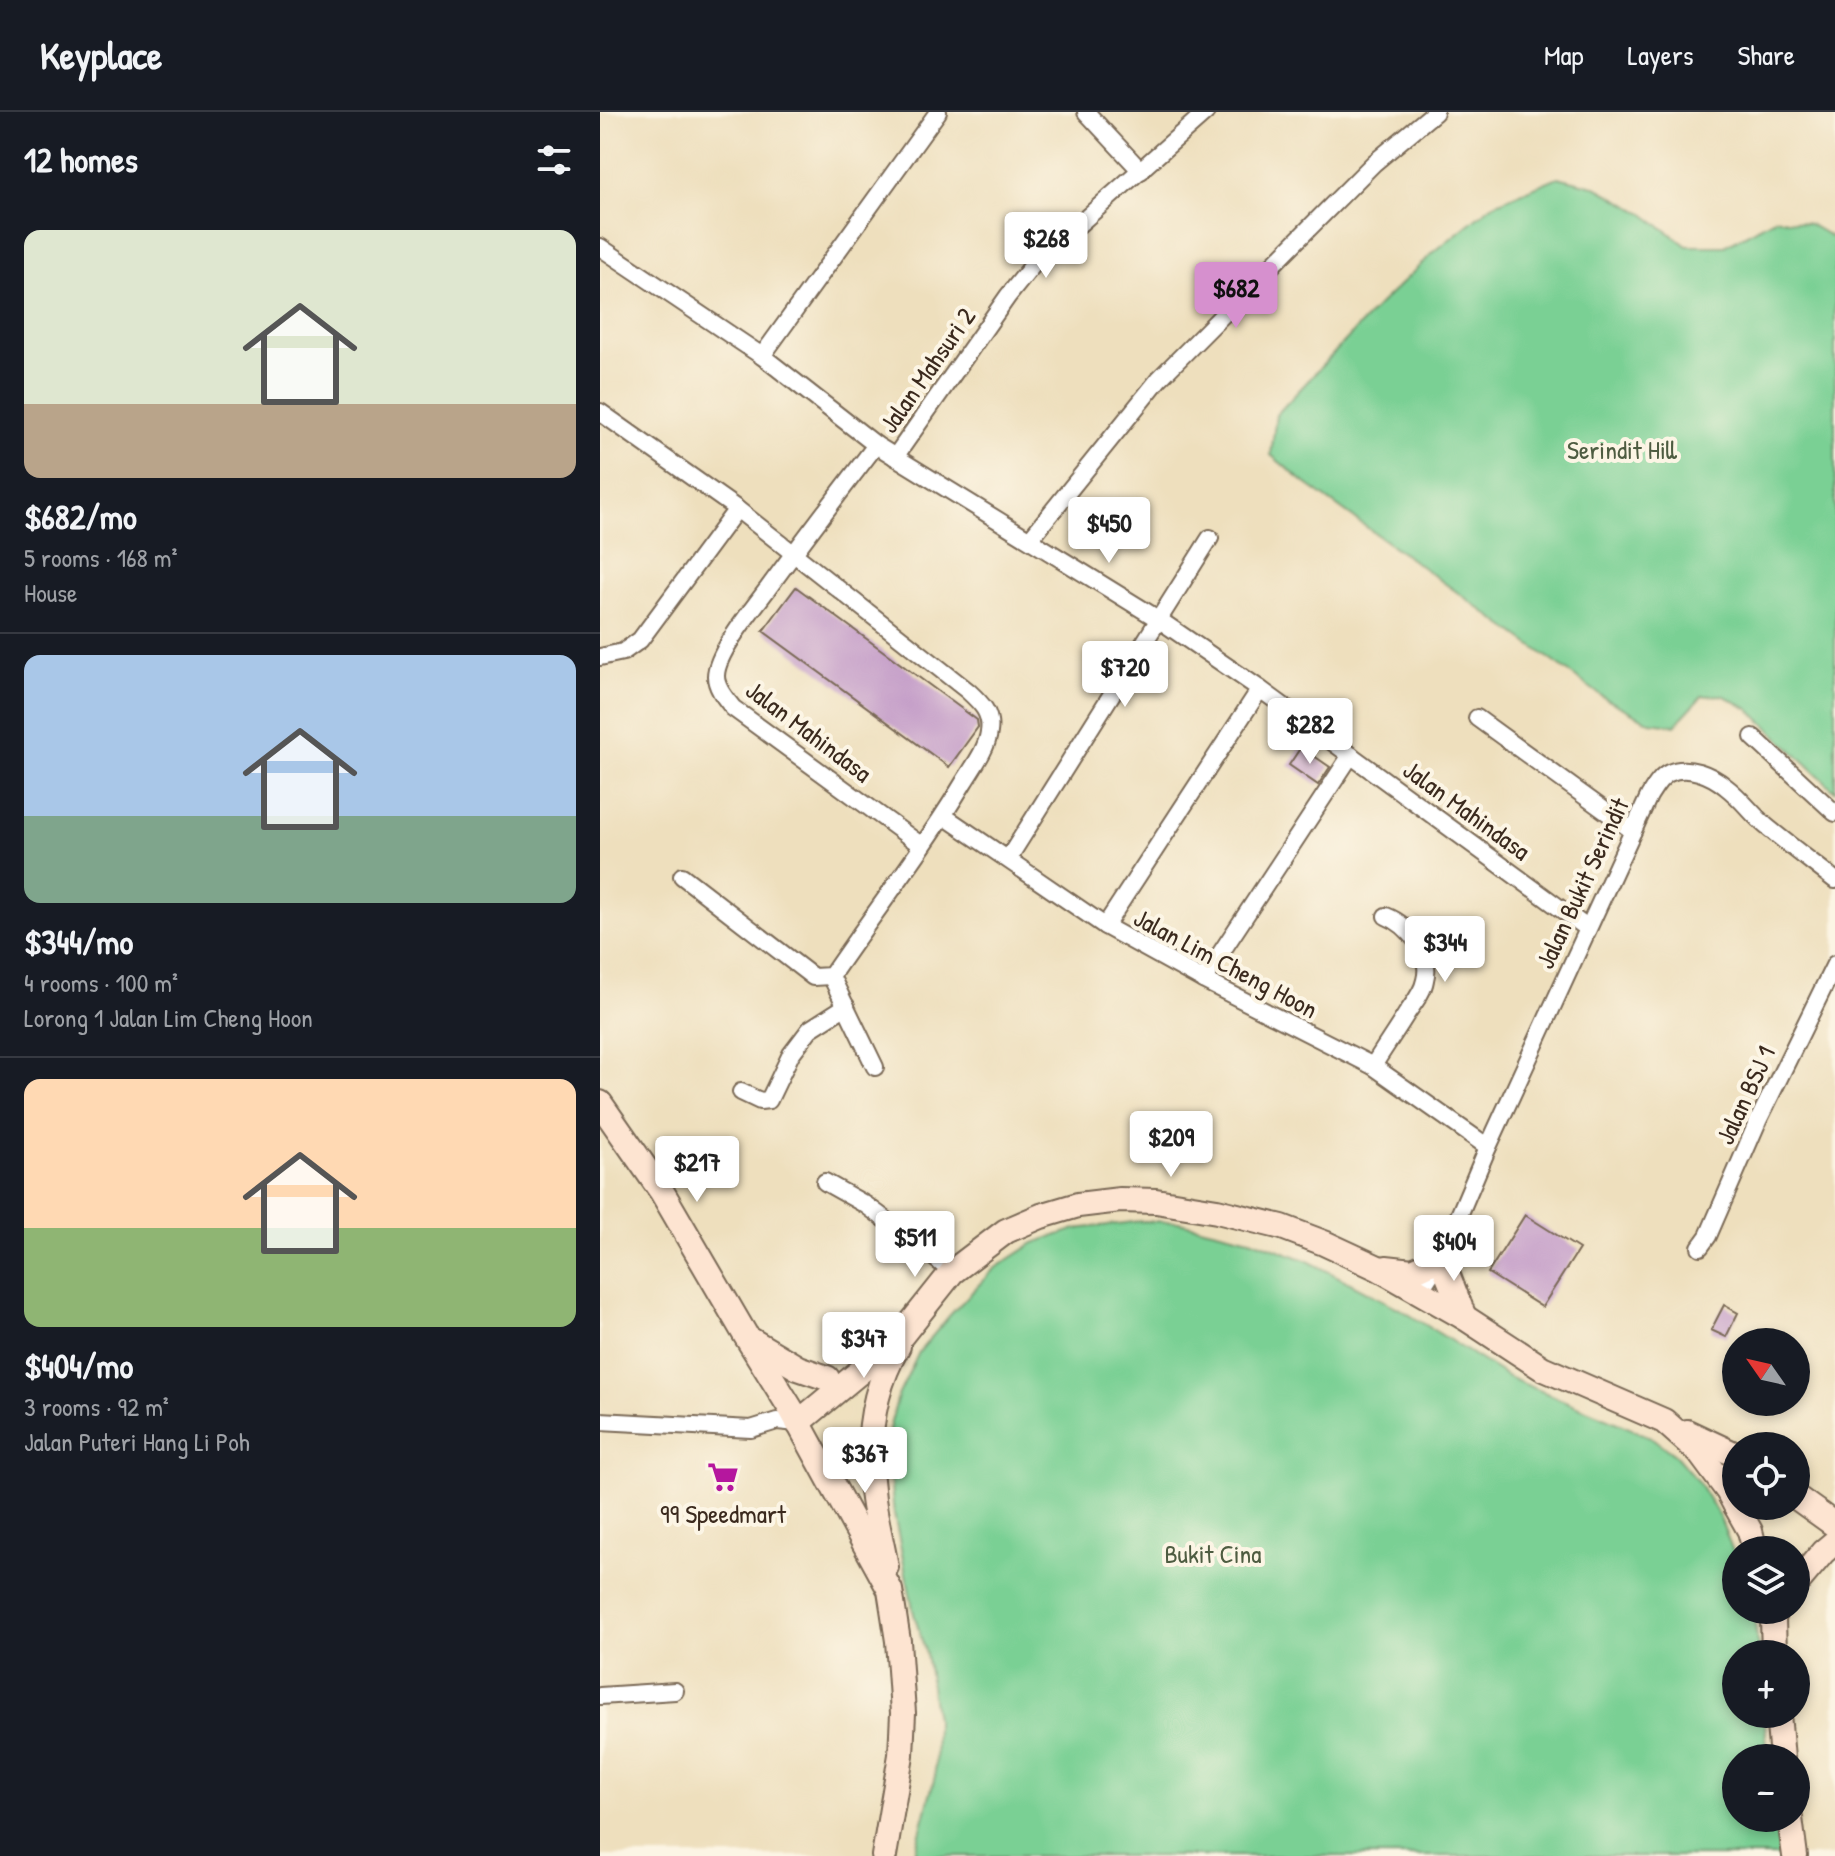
<!DOCTYPE html>
<meta charset="utf-8">
<style>
:root{--surface:#171b24;--page:#20242c;--text:#f1f3f6;--muted:#9ea1a6;--line:#363941;--accent:#d690ce}
body{margin:0;font-family:"Patrick Hand",sans-serif;background:var(--page);color:var(--text);height:100vh;display:flex;flex-direction:column;font-size:30px;white-space:nowrap}
*{box-sizing:border-box;margin:0}
p{font-size:26px;color:var(--muted)}
.icon{flex:none;width:44px;height:44px;fill:none;stroke:currentColor;stroke-width:2;stroke-linecap:round;stroke-linejoin:round}
.map{position:relative;flex:1;overflow:hidden}
.details{display:flex;flex-direction:column;background:var(--surface);width:600px}
.details>*{flex:none}
.needle{width:52px;rotate:304deg}
.tools{position:absolute;left:1122px;top:1216px;display:grid;gap:16px}
.tools a{display:grid;place-items:center;width:88px;height:88px;border-radius:50%;background:var(--surface);box-shadow:0 4px 12px #0003;font-size:40px}
.price{position:absolute;translate:-50% -68px;padding:0 18px;border-radius:8px;background:#fff;color:#222;font-size:26px;line-height:52px;filter:drop-shadow(0 2px 4px #0008)}
.price::after{content:'';position:absolute;left:50%;top:48px;width:24px;height:18px;margin-left:-12px;background:inherit;clip-path:polygon(0 0,100% 0,50% 100%)}
.price.active{background:var(--accent);color:#111}
ul{padding:0;list-style:none}
li{display:grid;align-content:center;gap:16px;height:424px;padding:0 24px}
li+li{border-top:2px solid var(--line)}
li span{display:grid;place-items:center;height:248px;border-radius:16px;color:#555}
li>.icon{margin-inline-start:auto}
span .icon{width:144px;height:144px;fill:#fffc;stroke-width:1}
li b{font-size:34px}
h2{display:flex;justify-content:space-between;align-items:center;height:96px;padding:0 24px;font-size:34px}
header{display:flex;align-items:center;gap:48px;box-sizing:border-box;height:112px;padding:0 40px;background:var(--surface);border-bottom:2px solid var(--line)}
header strong{font-size:38px}
nav{display:flex;gap:44px;margin-inline-start:auto;font-size:28px}
main{display:flex;flex:1;min-height:0}
.map>svg:first-child{display:block}
.green{fill:#7ad094;stroke:#5a7d59;stroke-width:2}
.building{fill:#c39bc8}
.lines{fill:none;stroke-linecap:round;stroke-linejoin:round}
.street-casing{stroke:#7a6956;stroke-width:20}
.secondary-casing{stroke:#7a6956;stroke-width:28}
.street{stroke:#fff;stroke-width:16}
.secondary{stroke:#fde4d1;stroke-width:24}
.labels{text-anchor:middle;dominant-baseline:central;stroke-width:8;stroke-linejoin:round;paint-order:stroke}
.street-label{font-size:26px;fill:#3b2a1e;stroke:#fcf5e5}
.park-label{font-size:26px;fill:#4e5c41;stroke:#fcf5e5}
.poi-label{font-size:26px;fill:#3b2a1e;stroke:#fcf5e5}
</style>
<header>
<strong>Keyplace</strong>
<nav><a>Map</a><a>Layers</a><a>Share</a></nav>
</header>
<main>
<section class="details">
<h2>12 homes<svg class="icon" aria-label="filters" viewBox="0 0 24 24"><path d="M4 7h16M4 17h16"/><circle cx="9" cy="7" r="2"/><circle cx="15" cy="17" r="2"/></svg></h2>
<ul>
<li><span style="background:linear-gradient(#dfe7d0 70%,#b9a48a 0)"><svg class="icon" aria-label="home" viewBox="0 0 24 24"><path d="M3 11l9-7 9 7M6 9v11h12V9"/></svg></span><div><b>$682/mo</b><p>5 rooms · 168 m²</p><p>House</p></div></li>
<li><span style="background:linear-gradient(#a9c7e8 65%,#7fa58c 0)"><svg class="icon" aria-label="home" viewBox="0 0 24 24"><path d="M3 11l9-7 9 7M6 9v11h12V9"/></svg></span><div><b>$344/mo</b><p>4 rooms · 100 m²</p><p>Lorong 1 Jalan Lim Cheng Hoon</p></div></li>
<li><span style="background:linear-gradient(#ffd9b3 60%,#8fb573 0)"><svg class="icon" aria-label="home" viewBox="0 0 24 24"><path d="M3 11l9-7 9 7M6 9v11h12V9"/></svg></span><div><b>$404/mo</b><p>3 rooms · 92 m²</p><p>Jalan Puteri Hang Li Poh</p></div></li>
</ul>
</section>
<div class="map">
<svg width="1235" height="1744" viewBox="0 0 1235 1744">
<rect width="100%" height="100%" fill="#fcf5e5"/>
<filter id="ink" filterUnits="userSpaceOnUse"><feTurbulence type="fractalNoise" baseFrequency=".0125" numOctaves="2"/><feDisplacementMap in="SourceGraphic" scale="16" xChannelSelector="R" yChannelSelector="G"/><feConvolveMatrix kernelMatrix="1 2 1 2 8 2 1 2 1" color-interpolation-filters="sRGB"/></filter>
<filter id="wash" filterUnits="userSpaceOnUse"><feTurbulence type="fractalNoise" baseFrequency=".006" numOctaves="4" result="noise"/><feDisplacementMap in="SourceGraphic" scale="32" xChannelSelector="R" yChannelSelector="G"/><feGaussianBlur stdDeviation="1.8" result="paint"/><feColorMatrix in="noise" values="0 0 0 0 0 0 0 0 0 0 0 0 0 0 0 0 0 1.4 0 .05"/><feComposite in="paint" operator="in"/></filter>
<g filter="url(#wash)">
<rect width="100%" height="100%" fill="#eedfbd"/>
<g class="green">
<path d="M 958,65 L 994,74 L 1043,101 L 1087,134 L 1125,134 L 1176,106 L 1209,112 L 1235,127 L 1235,679 L 1149,597 L 1123,583 L 1102,584 L 1075,613 L 1050,610 L 1006,587 L 705,371 L 671,343 L 676,303 L 778,194 L 834,140 L 892,93 Z"/>
<path d="M 542,1109 L 579,1110 L 650,1127 L 708,1149 L 802,1198 L 910,1266 L 1051,1325 L 1076,1344 L 1099,1371 L 1119,1404 L 1136,1447 L 1136,1498 L 1153,1498 L 1159,1542 L 1136,1542 L 1136,1602 L 1164,1602 L 1168,1646 L 1136,1646 L 1136,1706 L 1176,1706 L 1182,1744 L 314,1744 L 335,1664 L 336,1607 L 326,1542 L 314,1502 L 294,1402 L 290,1364 L 289,1317 L 298,1284 L 319,1240 L 350,1203 L 394,1157 L 434,1131 L 476,1117 Z"/>
</g>
<g id="blocks">
<g class="building">
<path d="M 196,475 L 377,608 L 378,615 L 349,655 L 163,519 Z"/>
<path d="M 701,635 L 730,655 L 718,673 L 689,653 Z"/>
<path d="M 925,1103 L 979,1137 L 942,1195 L 888,1161 Z"/>
<path d="M 1124,1193 L 1138,1201 L 1126,1225 L 1111,1218 Z"/>
</g>
</g>
</g>
<g filter="url(#ink)">
<use href="#blocks" fill-opacity="0" stroke="#7a6956" stroke-width="2"/>
<g class="lines">
<defs>
<g id="street">
<path d="M 486,0 L 541,59"/>
<path d="M 0,135 L 162,244 L 276,333 L 558,507 L 660,577 L 987,816"/>
<path d="M 162,244 L 338,0"/>
<path d="M 0,300 L 137,397 L 368,579 C 381,591 392,601 389,620 C 387,637 373,655 364,670 C 324,737 275,799 231,864 L 213,865 L 82,764"/>
<path d="M 276,333 C 240,380 204,427 169,475 C 155,494 116,541 116,564 C 116,576 126,587 133,596 L 322,734"/>
<path d="M 295,345 L 408,184 L 433,153 L 606,0"/>
<path d="M 430,427 L 559,267 L 774,51 L 835,0"/>
<path d="M 0,545 L 23,540 L 40,528 L 137,397"/>
<path d="M 877,606 L 1033,719"/>
<path d="M 1153,625 L 1235,701"/>
<path d="M 344,704 L 505,814 L 603,868 L 773,954 L 888,1035"/>
<path d="M 408,747 L 610,426"/>
<path d="M 505,814 L 660,577"/>
<path d="M 231,864 L 275,955"/>
<path d="M 603,868 L 751,643"/>
<path d="M 773,954 C 784,936 796,919 807,901 C 814,891 823,880 825,868 C 832,842 809,813 786,804"/>
<path d="M 141,980 L 160,989 L 169,988 L 191,942 L 210,917 L 246,894"/>
<path d="M 225,1070 L 266,1093 L 305,1122 L 352,1160"/>
<path d="M 1100,1135 L 1108,1124 L 1158,1009 L 1235,852"/>
<path d="M 820,1179 L 841,1146 L 888,1035 L 1049,684 C 1054,676 1060,665 1069,661 C 1087,652 1112,663 1126,675 C 1141,686 1152,702 1166,714 C 1189,733 1212,750 1235,768"/>
<path d="M 0,1309 L 151,1317 L 177,1309 L 198,1311"/>
<path d="M 0,1584 L 75,1579"/>
</g>
<g id="secondary">
<path d="M 0,991 L 62,1080 L 146,1224 L 191,1297 L 290,1478 L 298,1529 L 303,1601 L 301,1643 L 284,1744"/>
<path d="M 786,1156 L 813,1159 L 841,1146 L 864,1205"/>
<path d="M 151,1228 L 198,1256 L 227,1266"/>
<path d="M 198,1311 L 297,1229 L 352,1160 L 406,1119 L 441,1104 L 478,1093 L 520,1088 L 556,1089 L 617,1099 L 682,1115 L 724,1131 L 778,1156 L 864,1205 L 942,1256 L 1064,1309 L 1099,1340 L 1128,1379 L 1136,1394"/>
<path d="M 1087,1320 L 1136,1343"/>
<path d="M 1196,1385 L 1235,1413"/>
<path d="M 1136,1394 L 1150,1419 L 1155,1438"/>
<path d="M 286,1455 C 282,1432 276,1410 273,1387 C 266,1335 271,1280 298,1234"/>
<path d="M 1196,1472 L 1223,1440 L 1235,1430"/>
<path d="M 1170,1498 L 1173,1507 L 1174,1542"/>
<path d="M 1178,1602 L 1182,1646"/>
<path d="M 1190,1706 L 1195,1744"/>
</g>
</defs>
<use href="#street" class="street-casing"/>
<use href="#secondary" class="secondary-casing"/>
<use href="#street" class="street"/>
<use href="#secondary" class="secondary"/>
</g>
</g>
<defs>
<symbol id="supermarket-bare" viewBox="-9 -9 18 18"><path d="M-6-5.5h2.5l.6 2H6L4.5 2H-2.5L-4.4-4H-6ZM-1.5 3.2a1.3 1.3 0 1 0 .1 0ZM3 3.2a1.3 1.3 0 1 0 .1 0Z" fill="#b5179e" stroke="#fcf5e5" stroke-width="2.5" paint-order="stroke"/></symbol>
</defs>
<g fill-rule="evenodd">
<use href="#supermarket-bare" x="101" y="1343" width="44" height="44"/>
</g>
<g class="labels">
<g class="street-label">
<text transform="translate(327 258) rotate(-55)">Jalan Mahsuri 2</text>
<text transform="translate(209 619) rotate(37)">Jalan Mahindasa</text>
<text transform="translate(867 698) rotate(36)">Jalan Mahindasa</text>
<text transform="translate(982 771) rotate(-65)">Jalan Bukit Serindit</text>
<text transform="translate(626 851) rotate(28)">Jalan Lim Cheng Hoon</text>
<text transform="translate(1145 983) rotate(-65)">Jalan BSJ 1</text>
</g>
<g class="park-label">
<text x="1022" y="337">Serindit Hill</text>
<text x="613" y="1441">Bukit Cina</text>
</g>
<g class="poi-label">
<text x="123" y="1401">99 Speedmart</text>
</g>
</g>
</svg>
<div class="tools">
<a><svg class="needle" viewBox="-14 -14 28 28"><path d="M0-13l5 13h-10z" fill="#e53935"/><path d="M0 13l5-13h-10z" fill="#9ea1a6"/></svg></a>
<a><svg class="icon" aria-label="locate" viewBox="0 0 24 24"><circle cx="12" cy="12" r="6"/><path d="M12 2v4M12 18v4M2 12h4M18 12h4"/></svg></a>
<a><svg class="icon" aria-label="layers" viewBox="0 0 24 24"><path d="M12 4l9 5-9 5-9-5zM3 14l9 5 9-5"/></svg></a>
<a>+</a>
<a>−</a>
</div>
<b class="price" style="left:446px;top:168px">$268</b>
<b class="price active" style="left:636px;top:218px">$682</b>
<b class="price" style="left:509px;top:453px">$450</b>
<b class="price" style="left:525px;top:597px">$720</b>
<b class="price" style="left:710px;top:654px">$282</b>
<b class="price" style="left:845px;top:872px">$344</b>
<b class="price" style="left:571px;top:1067px">$209</b>
<b class="price" style="left:97px;top:1092px">$217</b>
<b class="price" style="left:315px;top:1167px">$511</b>
<b class="price" style="left:854px;top:1171px">$404</b>
<b class="price" style="left:264px;top:1268px">$347</b>
<b class="price" style="left:265px;top:1383px">$367</b>
</div>
</main>
